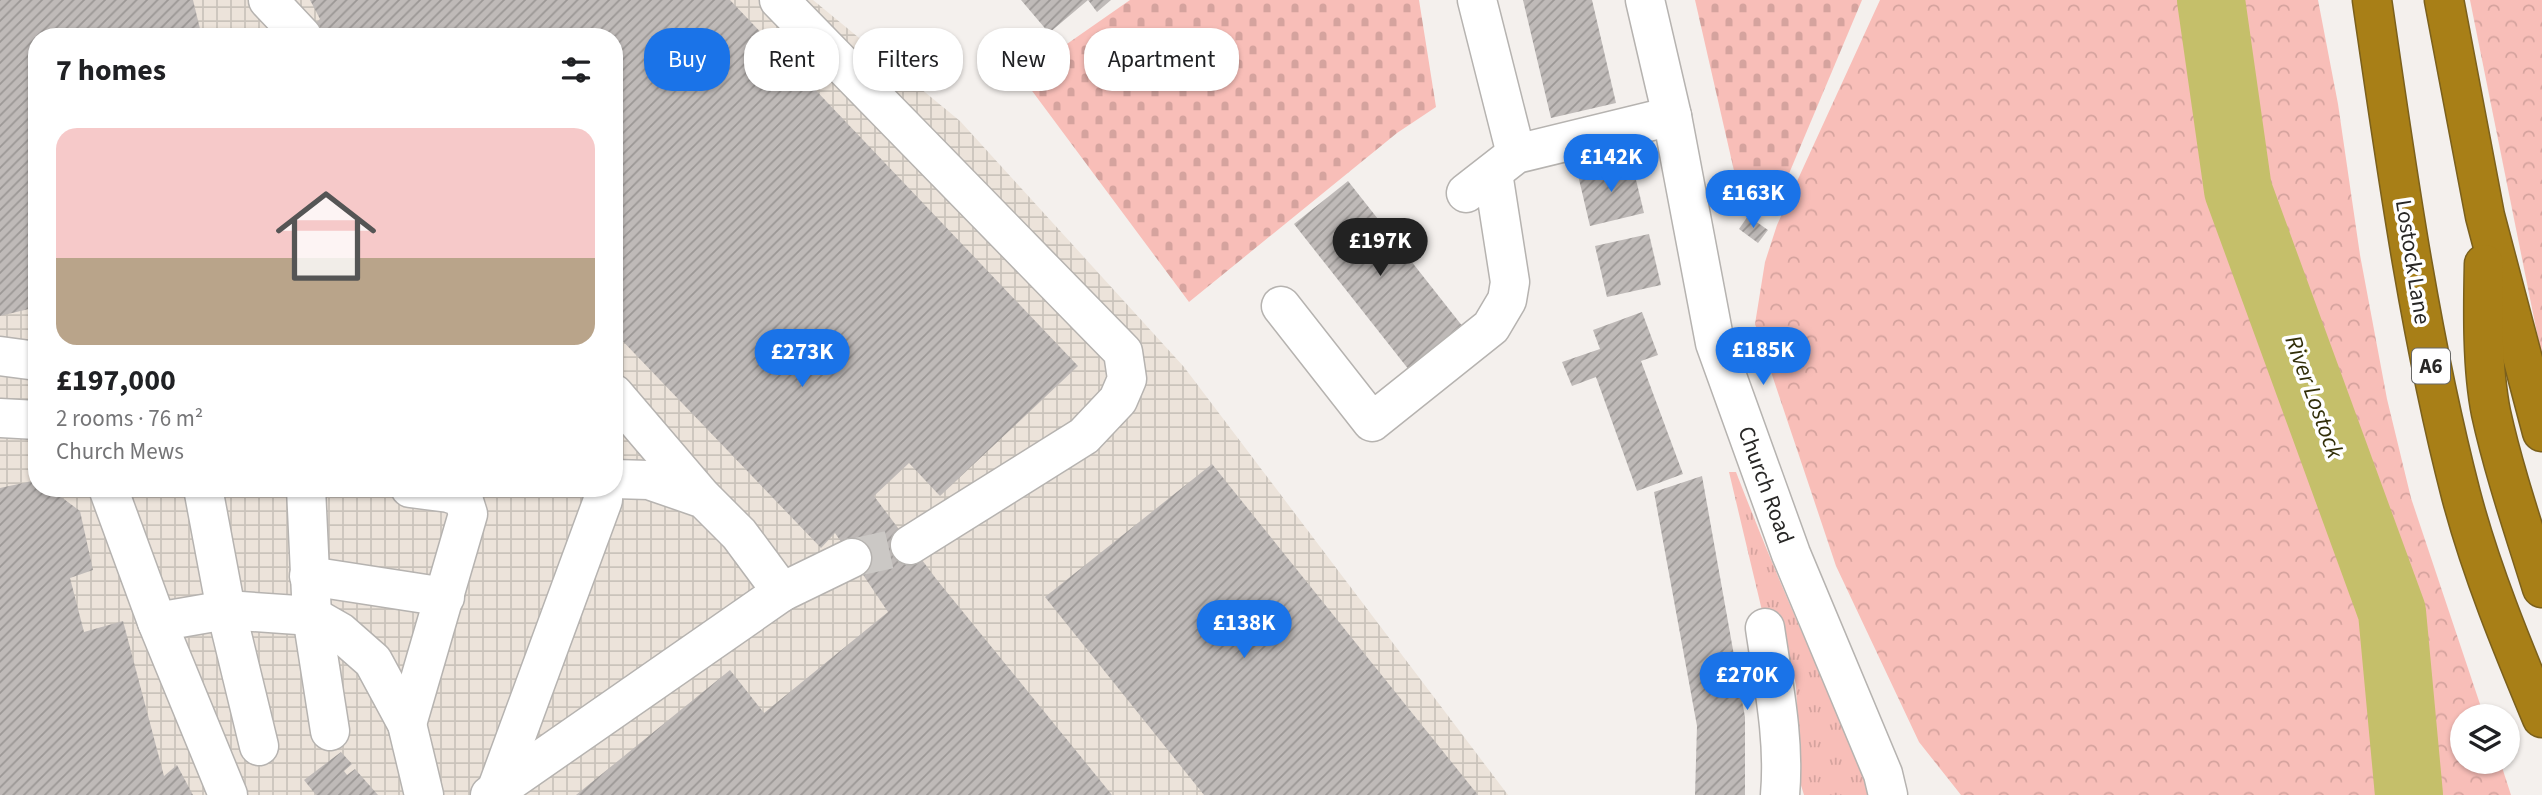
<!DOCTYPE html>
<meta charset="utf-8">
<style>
:root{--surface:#fff;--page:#f2f2f2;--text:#202124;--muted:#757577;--accent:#1a73e8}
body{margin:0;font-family:"Source Sans 3",sans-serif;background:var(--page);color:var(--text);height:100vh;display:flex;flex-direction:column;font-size:26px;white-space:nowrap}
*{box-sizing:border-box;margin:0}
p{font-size:23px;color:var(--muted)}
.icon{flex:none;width:38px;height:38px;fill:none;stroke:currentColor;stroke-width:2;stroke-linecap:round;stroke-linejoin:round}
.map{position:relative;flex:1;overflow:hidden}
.details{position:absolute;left:28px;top:28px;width:595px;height:469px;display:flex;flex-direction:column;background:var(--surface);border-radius:28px;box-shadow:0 2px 5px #0004}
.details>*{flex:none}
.hud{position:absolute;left:644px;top:28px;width:665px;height:63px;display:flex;gap:14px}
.tools{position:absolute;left:2450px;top:704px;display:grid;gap:14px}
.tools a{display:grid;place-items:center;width:70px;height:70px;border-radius:50%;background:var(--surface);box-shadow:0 2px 5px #0004;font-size:35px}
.price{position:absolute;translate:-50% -60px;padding:0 16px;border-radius:24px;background:var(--accent);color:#fff;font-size:23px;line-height:46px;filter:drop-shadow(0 2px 4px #0008)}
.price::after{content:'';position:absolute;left:50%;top:42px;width:21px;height:16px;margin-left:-10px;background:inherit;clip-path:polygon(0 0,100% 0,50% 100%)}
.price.selected{background:#222;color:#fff}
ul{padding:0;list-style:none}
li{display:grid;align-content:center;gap:14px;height:371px;padding:0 28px}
li span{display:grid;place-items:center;height:217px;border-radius:21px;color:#555}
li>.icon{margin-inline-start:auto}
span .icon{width:126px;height:126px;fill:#fffc;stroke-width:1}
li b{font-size:30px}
h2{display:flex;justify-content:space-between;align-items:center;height:84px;padding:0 28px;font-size:30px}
.chip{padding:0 24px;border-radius:28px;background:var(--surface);box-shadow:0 2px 5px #0004;font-size:24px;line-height:63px}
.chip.selected{background:var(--accent);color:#fff}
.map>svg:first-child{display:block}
.industrial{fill:url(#industrial-grid);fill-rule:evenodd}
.grass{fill:url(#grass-tufts)}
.forest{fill:url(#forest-crowns)}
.cemetery{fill:url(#cemetery-stones)}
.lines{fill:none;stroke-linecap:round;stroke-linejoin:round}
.river{stroke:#c5bf6a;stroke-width:68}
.building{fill:url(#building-hatch)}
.minor-tunnel{stroke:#cbc8c5;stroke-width:38;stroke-dasharray:38 19;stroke-linecap:butt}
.minor-casing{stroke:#b6b3b0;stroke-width:41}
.highway-casing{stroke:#7b601c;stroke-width:41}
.minor{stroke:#fff;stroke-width:38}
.highway{stroke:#a87f17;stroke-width:38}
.labels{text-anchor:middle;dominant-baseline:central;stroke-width:7;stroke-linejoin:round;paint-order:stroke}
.shield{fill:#fff;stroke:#686867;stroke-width:2}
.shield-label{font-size:21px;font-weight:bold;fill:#282726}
.street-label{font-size:23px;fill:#282726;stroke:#fff}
.water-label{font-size:24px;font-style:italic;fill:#322f09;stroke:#fff}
</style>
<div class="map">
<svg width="2542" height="795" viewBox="0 0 2542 795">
<defs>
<pattern id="industrial-grid" width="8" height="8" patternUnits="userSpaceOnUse" patternTransform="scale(1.75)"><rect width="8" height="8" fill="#ece3da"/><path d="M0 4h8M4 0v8" fill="none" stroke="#cac3bb"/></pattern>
<pattern id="grass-tufts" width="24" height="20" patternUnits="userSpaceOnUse" patternTransform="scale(1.75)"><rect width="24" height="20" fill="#f8beb8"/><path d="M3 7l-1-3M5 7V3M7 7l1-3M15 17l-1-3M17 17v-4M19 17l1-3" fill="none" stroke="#d5a39e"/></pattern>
<pattern id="forest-crowns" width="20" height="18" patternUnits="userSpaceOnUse" patternTransform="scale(1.75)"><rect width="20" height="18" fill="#f8beb8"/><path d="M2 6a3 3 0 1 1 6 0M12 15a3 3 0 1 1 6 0" fill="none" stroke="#d5a39e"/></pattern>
<pattern id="cemetery-stones" width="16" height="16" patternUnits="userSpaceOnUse" patternTransform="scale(1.75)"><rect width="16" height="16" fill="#f8beb8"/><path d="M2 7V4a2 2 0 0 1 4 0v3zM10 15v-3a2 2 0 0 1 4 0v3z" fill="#d5a39e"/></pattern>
<pattern id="building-hatch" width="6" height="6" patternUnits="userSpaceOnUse" patternTransform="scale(1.75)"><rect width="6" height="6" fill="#bfbab8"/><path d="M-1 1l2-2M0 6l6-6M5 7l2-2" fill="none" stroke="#9b9795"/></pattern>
</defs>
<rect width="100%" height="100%" fill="#f4f0ed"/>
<path class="industrial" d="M 0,0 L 813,0 L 960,121 L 1184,367 L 1508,795 L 0,795 ZM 37,37 L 614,37 L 614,488 L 37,488 Z"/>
<path class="grass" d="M 1729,472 L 1736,472 C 1763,542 1792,611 1823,680 C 1837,712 1865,761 1868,795 L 1804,795 L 1800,782 L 1796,685 L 1785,638 L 1764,619 Z"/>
<g class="forest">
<path d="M 1880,0 L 2318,0 L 2338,104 L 2360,255 L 2387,399 L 2411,498 L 2484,716 L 2462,716 L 2462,761 L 2500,761 L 2511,795 L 1961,795 L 1919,742 L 1836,566 L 1755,324 L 1765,262 L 1777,225 Z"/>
<path d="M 2470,0 L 2542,0 L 2542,357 L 2541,353 Z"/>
</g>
<g class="cemetery">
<path d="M 1130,0 L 1419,0 L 1436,107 L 1397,133 L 1189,302 L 1021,76 Z"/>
<path d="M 1695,0 L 1862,0 L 1775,207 L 1735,175 Z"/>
</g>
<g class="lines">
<path class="river" d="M 2211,0 L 2238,190 L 2392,612 L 2409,795"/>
</g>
<g class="building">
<path d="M 0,0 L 193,0 L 202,37 L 37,37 L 37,307 L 0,316 Z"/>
<path d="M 310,0 L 730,0 L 1078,366 L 940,496 L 909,463 L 874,496 L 937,580 L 1112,795 L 576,795 L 730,670 L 764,713 L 888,612 L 835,533 L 821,548 L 614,332 L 614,37 L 301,37 L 320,19 Z"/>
<path d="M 1021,0 L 1111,0 L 1097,12 L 1088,0 L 1049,33 Z"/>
<path d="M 1523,0 L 1592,0 L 1616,103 L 1551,118 Z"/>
<path d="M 1632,163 L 1644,213 L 1590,226 L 1578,175 Z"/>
<path d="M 1348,181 L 1467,332 L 1413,375 L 1294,224 Z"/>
<path d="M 1748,216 L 1768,230 L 1758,243 L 1739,229 Z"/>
<path d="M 1649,234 L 1661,285 L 1607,297 L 1595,246 Z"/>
<path d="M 1642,312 L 1658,355 L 1641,361 L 1683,474 L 1637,491 L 1596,377 L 1572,386 L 1562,362 L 1600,349 L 1593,330 Z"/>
<path d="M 1212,464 L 1478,795 L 1204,795 L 1045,597 Z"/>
<path d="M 1702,476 L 1745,717 L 1745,795 L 1695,795 L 1697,726 L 1654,492 Z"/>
<path d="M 37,480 L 37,488 L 49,488 L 80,511 L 93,570 L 70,578 L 84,632 L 123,621 L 164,776 L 177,765 L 193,795 L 0,795 L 0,488 Z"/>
<path d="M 341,752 L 352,764 L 344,771 L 347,775 L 355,769 L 378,795 L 316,795 L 304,780 Z"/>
</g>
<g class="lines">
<path class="minor-tunnel" d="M 852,558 L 910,545"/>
<defs>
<g id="minor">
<path d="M 268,0 L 302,36"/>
<path d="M 779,0 L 1123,352 L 1127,379 L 1118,400 L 1084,436 L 910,545"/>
<path d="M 1477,0 L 1516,154"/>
<path d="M 1645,0 L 1672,116 L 1715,343 L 1791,554 L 1883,774 L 1888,795"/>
<path d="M 1466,193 L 1516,154 L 1672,116"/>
<path d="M 1281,306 L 1372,422 L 1491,327 L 1507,300 L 1510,282 L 1493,173"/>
<path d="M 0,356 L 37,361"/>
<path d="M 614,394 L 702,497"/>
<path d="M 0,418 L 37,420"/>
<path d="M 614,479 L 649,480 L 704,499 L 739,534 L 782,592"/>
<path d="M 108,488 L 157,622 L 228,795"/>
<path d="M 203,488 L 226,610 L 259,746"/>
<path d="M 306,488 L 312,616 L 330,731"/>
<path d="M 309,576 L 445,597"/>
<path d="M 157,622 L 226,610 L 312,616 L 340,632 L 373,661 L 407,724 L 424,795"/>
<path d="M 1765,628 C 1773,683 1785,739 1780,795"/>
<path d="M 407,724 L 468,514 L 463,498 L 449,493 L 410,488"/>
<path d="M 496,791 L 603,500 L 603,488"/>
<path d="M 490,795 L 782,592 L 852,558"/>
</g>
<g id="highway">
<path d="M 2372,0 C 2396,165 2419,333 2461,495 C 2481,571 2512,646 2542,718"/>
<path d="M 2444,0 L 2485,216 L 2542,432"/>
<path d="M 2484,264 C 2483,310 2482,368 2491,413 C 2504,472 2524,530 2542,588"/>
</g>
</defs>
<use href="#minor" class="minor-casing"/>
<use href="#highway" class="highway-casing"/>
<use href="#minor" class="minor"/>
<use href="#highway" class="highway"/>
</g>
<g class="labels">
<rect class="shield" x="2412" y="348.5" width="38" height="35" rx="5"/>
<g class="shield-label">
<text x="2431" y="366">A6</text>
</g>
<g class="street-label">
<text transform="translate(2413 262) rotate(81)">Lostock Lane</text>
<text transform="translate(1766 485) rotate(70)">Church Road</text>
</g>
<g class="water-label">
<text transform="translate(2314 397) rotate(70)">River Lostock</text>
</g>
</g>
</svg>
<div class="tools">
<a><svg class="icon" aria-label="layers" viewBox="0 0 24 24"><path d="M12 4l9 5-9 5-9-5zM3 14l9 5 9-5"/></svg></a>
</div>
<b class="price" style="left:1611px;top:194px">£142K</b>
<b class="price" style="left:1753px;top:230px">£163K</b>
<b class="price selected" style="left:1380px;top:278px">£197K</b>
<b class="price" style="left:1763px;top:387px">£185K</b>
<b class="price" style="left:802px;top:389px">£273K</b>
<b class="price" style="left:1244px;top:660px">£138K</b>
<b class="price" style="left:1747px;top:712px">£270K</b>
<div class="hud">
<a class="chip selected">Buy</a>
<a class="chip">Rent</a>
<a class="chip">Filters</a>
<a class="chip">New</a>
<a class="chip">Apartment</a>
</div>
<section class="details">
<h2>7 homes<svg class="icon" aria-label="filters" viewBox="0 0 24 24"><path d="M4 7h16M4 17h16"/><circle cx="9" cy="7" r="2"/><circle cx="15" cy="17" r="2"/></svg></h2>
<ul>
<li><span style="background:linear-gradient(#f6c9c9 60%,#b9a48a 0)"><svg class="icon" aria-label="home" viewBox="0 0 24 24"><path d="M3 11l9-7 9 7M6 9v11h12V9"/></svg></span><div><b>£197,000</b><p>2 rooms · 76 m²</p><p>Church Mews</p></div></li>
</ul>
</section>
</div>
